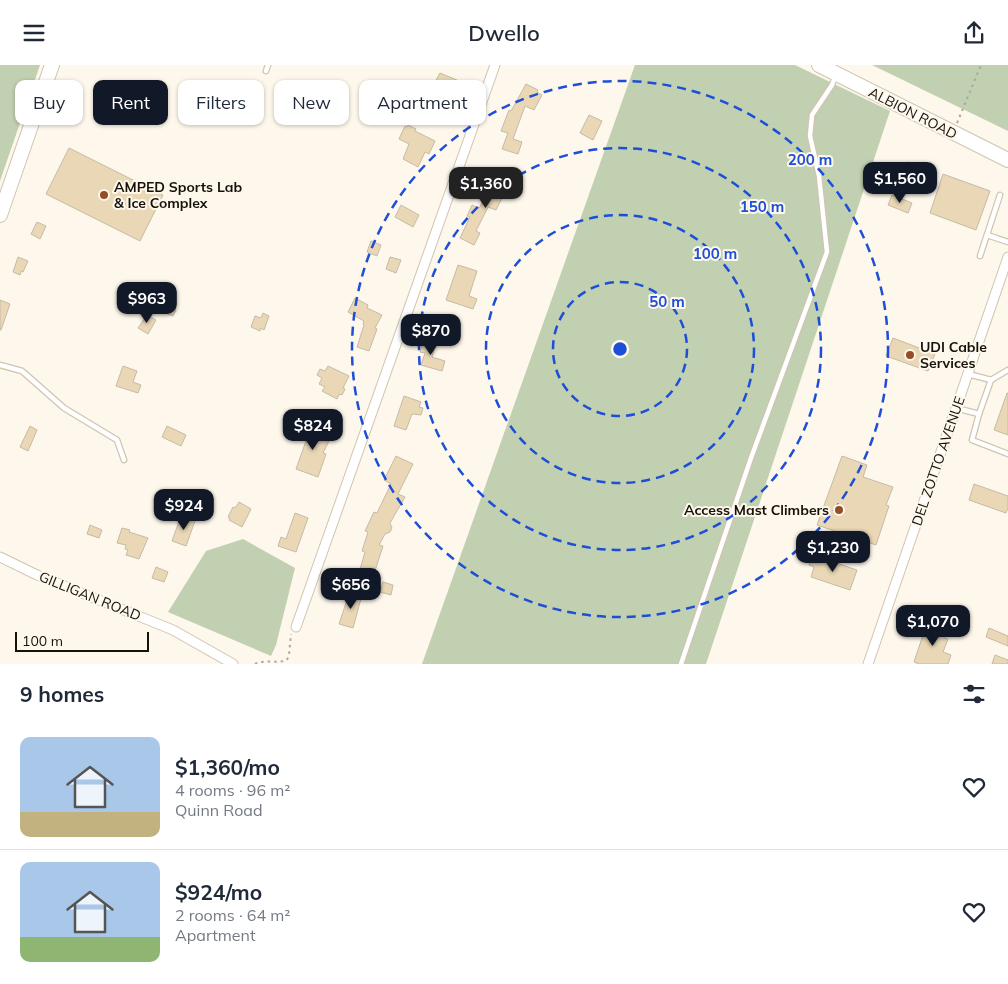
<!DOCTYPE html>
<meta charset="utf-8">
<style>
:root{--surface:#fff;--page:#f6f6f7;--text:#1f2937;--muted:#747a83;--line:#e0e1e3;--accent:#111827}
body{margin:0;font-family:Mulish,sans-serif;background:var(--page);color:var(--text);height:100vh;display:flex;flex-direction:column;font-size:19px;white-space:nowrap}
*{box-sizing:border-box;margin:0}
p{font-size:16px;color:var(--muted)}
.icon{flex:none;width:28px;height:28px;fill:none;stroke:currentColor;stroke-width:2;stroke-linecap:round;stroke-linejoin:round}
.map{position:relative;height:599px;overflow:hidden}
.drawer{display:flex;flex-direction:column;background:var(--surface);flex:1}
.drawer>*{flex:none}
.banner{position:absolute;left:15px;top:15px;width:500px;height:45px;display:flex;gap:10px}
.scale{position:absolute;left:15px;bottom:12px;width:134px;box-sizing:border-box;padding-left:5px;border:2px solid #16120b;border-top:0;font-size:14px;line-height:18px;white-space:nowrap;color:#16120b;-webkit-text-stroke:4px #fef7eb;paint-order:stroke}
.price{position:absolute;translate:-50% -42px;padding:0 11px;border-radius:10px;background:var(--accent);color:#fff;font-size:16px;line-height:32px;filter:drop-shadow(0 1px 2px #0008)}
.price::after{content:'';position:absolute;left:50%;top:30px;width:15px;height:11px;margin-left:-8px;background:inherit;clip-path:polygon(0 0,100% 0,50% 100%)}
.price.on{background:#222;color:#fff}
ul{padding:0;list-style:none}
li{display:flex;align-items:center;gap:15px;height:125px;padding:0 20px}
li+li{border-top:1px solid var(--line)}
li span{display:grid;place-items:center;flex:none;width:140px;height:100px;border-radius:10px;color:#555}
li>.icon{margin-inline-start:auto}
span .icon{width:60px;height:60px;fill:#fffc;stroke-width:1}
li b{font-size:21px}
h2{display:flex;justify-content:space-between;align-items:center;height:60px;padding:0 20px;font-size:21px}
.chip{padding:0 18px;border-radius:10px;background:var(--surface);box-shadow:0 1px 4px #0004;font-size:18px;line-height:45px}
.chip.on{background:var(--accent);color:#fff}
header{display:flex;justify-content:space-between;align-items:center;height:65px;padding:0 20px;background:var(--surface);font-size:22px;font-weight:600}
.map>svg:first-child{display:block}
.green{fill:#c0d0b0}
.building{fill:#e9d7b6;stroke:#c6bba7}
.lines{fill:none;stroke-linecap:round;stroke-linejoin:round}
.lane-casing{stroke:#d0c5b1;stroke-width:7}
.street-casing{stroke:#d0c5b1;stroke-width:11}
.secondary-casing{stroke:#d0c5b1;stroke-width:16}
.path{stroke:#ada79d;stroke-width:2;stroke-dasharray:2.5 4;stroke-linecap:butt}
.lane{stroke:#fff;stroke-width:4.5}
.street{stroke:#fff;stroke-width:9}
.secondary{stroke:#fff;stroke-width:14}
.ring{fill:none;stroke:#1d4ed8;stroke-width:2.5;stroke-dasharray:9 6}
.poi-dot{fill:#944d27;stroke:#fef7eb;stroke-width:2}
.labels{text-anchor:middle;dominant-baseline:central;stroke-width:4;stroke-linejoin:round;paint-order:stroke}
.street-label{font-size:14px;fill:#16120b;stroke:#fef7eb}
.poi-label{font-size:14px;font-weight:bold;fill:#16120b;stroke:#fef7eb;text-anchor:start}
.centre{fill:#1d4ed8;stroke:#fef7eb;stroke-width:2.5}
.ring-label{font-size:15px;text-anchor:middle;font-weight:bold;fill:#1d4ed8;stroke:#fef7eb;stroke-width:4;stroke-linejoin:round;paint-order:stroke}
</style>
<header><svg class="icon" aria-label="menu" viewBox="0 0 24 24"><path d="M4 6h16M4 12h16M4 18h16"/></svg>Dwello<svg class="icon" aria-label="share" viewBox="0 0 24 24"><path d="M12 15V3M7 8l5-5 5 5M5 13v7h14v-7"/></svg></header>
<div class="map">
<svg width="1008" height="599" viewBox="0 0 1008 599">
<rect width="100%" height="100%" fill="#fef7eb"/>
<g class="green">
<path d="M 0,0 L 40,0 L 0,116 Z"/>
<path d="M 635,0 L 795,0 L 890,46 L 706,599 L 422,599 Z"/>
<path d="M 872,0 L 1008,0 L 1008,66 Z"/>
<path d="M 243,474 L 295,503 L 276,580 L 271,591 L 168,547 L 206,486 Z"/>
</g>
<g class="building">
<path d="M 440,8 L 459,16 L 438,58 L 420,48 L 424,39 L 429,41 L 440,19 L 435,17 Z"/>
<path d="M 526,19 L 538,25 L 537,27 L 542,30 L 534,45 L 525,41 L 513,74 L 522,77 L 518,89 L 502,84 L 508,68 L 501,66 L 509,45 L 511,46 Z"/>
<path d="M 589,50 L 602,56 L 593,75 L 580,68 Z"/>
<path d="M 408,60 L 416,64 L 415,66 L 435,76 L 429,89 L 425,87 L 418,102 L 403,94 L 409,79 L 399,74 L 405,61 L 407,62 Z"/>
<path d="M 69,83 L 163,130 L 140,176 L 46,129 Z"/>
<path d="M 907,97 L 921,101 L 918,114 L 903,110 Z"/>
<path d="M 943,109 L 990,126 L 976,165 L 930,148 Z"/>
<path d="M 497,113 L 516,122 L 511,132 L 504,129 L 496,145 L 488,142 L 476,166 L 480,168 L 474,180 L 460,173 L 470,152 L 467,151 L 472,140 L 479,143 Z"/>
<path d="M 892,130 L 912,138 L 908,148 L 888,140 Z"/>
<path d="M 401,140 L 419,150 L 413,162 L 395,152 Z"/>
<path d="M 37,157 L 46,161 L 40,174 L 31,169 Z"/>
<path d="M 371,176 L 381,180 L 377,191 L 367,187 Z"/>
<path d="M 18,192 L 28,196 L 23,207 L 21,206 L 20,210 L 13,207 Z"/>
<path d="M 390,192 L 401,195 L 396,208 L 386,204 Z"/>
<path d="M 458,200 L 477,206 L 469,231 L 477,234 L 473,244 L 446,235 Z"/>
<path d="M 355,233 L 368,240 L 367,243 L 382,250 L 375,263 L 377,264 L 369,286 L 357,282 L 364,260 L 363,259 L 364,256 L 348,247 Z"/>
<path d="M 0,235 L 10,239 L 1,265 L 0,265 Z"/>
<path d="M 164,237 L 176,245 L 173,251 L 160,246 Z"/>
<path d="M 263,248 L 269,251 L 264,265 L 261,263 L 260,266 L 251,262 L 255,251 L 261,253 Z"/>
<path d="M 147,250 L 156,255 L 148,269 L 138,263 Z"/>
<path d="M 893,273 L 935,289 L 928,306 L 886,291 Z"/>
<path d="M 424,274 L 436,278 L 432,292 L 445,296 L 442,306 L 421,300 L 425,288 L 420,287 Z"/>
<path d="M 123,301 L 137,306 L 133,317 L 141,320 L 138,328 L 116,321 Z"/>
<path d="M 328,301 L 349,311 L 343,323 L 345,324 L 342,330 L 339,329 L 337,334 L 322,326 L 325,322 L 319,319 L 322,313 L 317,310 L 320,304 L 325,306 Z"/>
<path d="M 1007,328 L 1008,328 L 1008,370 L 994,365 Z"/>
<path d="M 404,331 L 421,337 L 419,342 L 423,343 L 421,350 L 412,349 L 406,365 L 394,361 Z"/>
<path d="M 310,359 L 328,367 L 325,374 L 329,376 L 323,388 L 326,389 L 318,412 L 296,404 L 306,376 L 303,374 L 305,370 L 303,365 Z"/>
<path d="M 30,361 L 37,365 L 28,386 L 20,382 Z"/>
<path d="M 167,361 L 186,370 L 181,381 L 162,372 Z"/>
<path d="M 396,391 L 413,399 L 398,429 L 405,432 L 390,458 L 392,463 L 390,467 L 385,469 L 379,480 L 383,481 L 373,512 L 359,508 L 365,487 L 362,486 L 368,467 L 365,466 L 374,447 L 377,448 L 391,419 L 384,415 Z"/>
<path d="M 842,391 L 867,400 L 863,412 L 893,422 L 886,440 L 889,441 L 876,480 L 817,460 Z"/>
<path d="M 974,419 L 1008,431 L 1008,443 L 1006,448 L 969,435 Z"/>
<path d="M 239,437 L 251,444 L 242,462 L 229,455 L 230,453 L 228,452 L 233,442 L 235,443 Z"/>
<path d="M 295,448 L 308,453 L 296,487 L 278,481 L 281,472 L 286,474 Z"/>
<path d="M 181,451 L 195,456 L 186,481 L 172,476 Z"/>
<path d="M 90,460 L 102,465 L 99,473 L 87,469 Z"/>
<path d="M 122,463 L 130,465 L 129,467 L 148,473 L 139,494 L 126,490 L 128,485 L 125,484 L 126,480 L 117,478 Z"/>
<path d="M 812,490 L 857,505 L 850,525 L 811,512 L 814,502 L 809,500 Z"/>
<path d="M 156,502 L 168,507 L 164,517 L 152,513 Z"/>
<path d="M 383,517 L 393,520 L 391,530 L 380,527 Z"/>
<path d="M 350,526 L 362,530 L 353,563 L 339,559 Z"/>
<path d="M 927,558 L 947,565 L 944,573 L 948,574 L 943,587 L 951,590 L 948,599 L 919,599 L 914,597 Z"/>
<path d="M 989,563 L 1008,571 L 1008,581 L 986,572 Z"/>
<path d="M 995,590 L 1008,595 L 1008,599 L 992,599 Z"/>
</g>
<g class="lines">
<defs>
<g id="lane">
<path d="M 266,6 L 268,0"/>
<path d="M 987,170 L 1008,177"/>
<path d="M 980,191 L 1000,130"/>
<path d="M 0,300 L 22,306 L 64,343 L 117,375 L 124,395"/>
<path d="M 968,309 L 991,315 L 1008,305"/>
<path d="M 956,343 L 979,349 L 972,375 L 1008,389"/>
<path d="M 979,349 L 991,315"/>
<path d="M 681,599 L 751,393 L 827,187 L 819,111 L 810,71 L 812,50 L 832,20 L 835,12"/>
</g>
<g id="street">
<path d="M 0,492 L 37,510 L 173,565 L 233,599"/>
<path d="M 296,562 L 495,0"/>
<path d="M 868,599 L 1008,192"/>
</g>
<g id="secondary">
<path d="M 819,0 L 1008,95"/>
<path d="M 0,150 L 52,0"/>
</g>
</defs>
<use href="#lane" class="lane-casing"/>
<use href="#street" class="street-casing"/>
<use href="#secondary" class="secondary-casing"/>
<g class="path">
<path d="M 957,58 L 981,0"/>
<path d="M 255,599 C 265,594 277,599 287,595 L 289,590 L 291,569"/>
</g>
<use href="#lane" class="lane"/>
<use href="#street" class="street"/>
<use href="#secondary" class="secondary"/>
</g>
<g class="ring">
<circle cx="620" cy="284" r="67"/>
<circle cx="620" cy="284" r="134"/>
<circle cx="620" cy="284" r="201"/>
<circle cx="620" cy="284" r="268"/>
</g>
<g class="poi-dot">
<circle cx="104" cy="130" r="5"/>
<circle cx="910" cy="290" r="5"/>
<circle cx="839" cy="445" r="5"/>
</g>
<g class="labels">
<g class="street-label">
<text transform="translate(913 48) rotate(27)">ALBION ROAD</text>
<text transform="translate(938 396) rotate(-71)">DEL ZOTTO AVENUE</text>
<text transform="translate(90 531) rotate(22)">GILLIGAN ROAD</text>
</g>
<g class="poi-label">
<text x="114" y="122">AMPED Sports Lab<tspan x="114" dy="16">&amp; Ice Complex</tspan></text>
<text x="920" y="282">UDI Cable<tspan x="920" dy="16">Services</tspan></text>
<text x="829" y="445" text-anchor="end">Access Mast Climbers</text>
</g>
</g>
<circle cx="620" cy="284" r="8" class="centre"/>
<g class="ring-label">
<text x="810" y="100">200 m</text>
<text x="762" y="147">150 m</text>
<text x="715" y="194">100 m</text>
<text x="667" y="242">50 m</text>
</g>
</svg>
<div class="scale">100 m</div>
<b class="price" style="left:900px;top:139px">$1,560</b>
<b class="price on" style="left:486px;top:144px">$1,360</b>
<b class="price" style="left:147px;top:259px">$963</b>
<b class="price" style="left:431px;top:291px">$870</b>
<b class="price" style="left:313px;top:386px">$824</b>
<b class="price" style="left:184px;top:466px">$924</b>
<b class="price" style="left:833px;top:508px">$1,230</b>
<b class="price" style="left:351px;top:545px">$656</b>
<b class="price" style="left:933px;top:582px">$1,070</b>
<div class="banner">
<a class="chip">Buy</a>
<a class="chip on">Rent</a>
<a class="chip">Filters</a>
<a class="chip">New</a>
<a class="chip">Apartment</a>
</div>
</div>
<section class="drawer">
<h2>9 homes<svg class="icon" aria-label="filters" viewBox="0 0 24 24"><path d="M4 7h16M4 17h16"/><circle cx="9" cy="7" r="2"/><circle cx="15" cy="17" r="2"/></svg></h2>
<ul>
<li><span style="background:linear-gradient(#a9c7e8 75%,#c2b280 0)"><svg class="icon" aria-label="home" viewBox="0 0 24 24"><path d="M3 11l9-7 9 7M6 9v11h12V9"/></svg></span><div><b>$1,360/mo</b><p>4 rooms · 96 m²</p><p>Quinn Road</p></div><svg class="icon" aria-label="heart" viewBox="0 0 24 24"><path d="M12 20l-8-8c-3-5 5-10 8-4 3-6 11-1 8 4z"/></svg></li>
<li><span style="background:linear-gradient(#a9c7e8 75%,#8fb573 0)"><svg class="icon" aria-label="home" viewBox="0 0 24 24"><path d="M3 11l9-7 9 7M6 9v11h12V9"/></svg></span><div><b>$924/mo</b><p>2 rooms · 64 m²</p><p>Apartment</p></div><svg class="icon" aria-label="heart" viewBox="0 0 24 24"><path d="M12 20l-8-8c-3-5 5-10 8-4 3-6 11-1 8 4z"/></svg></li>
</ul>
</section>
